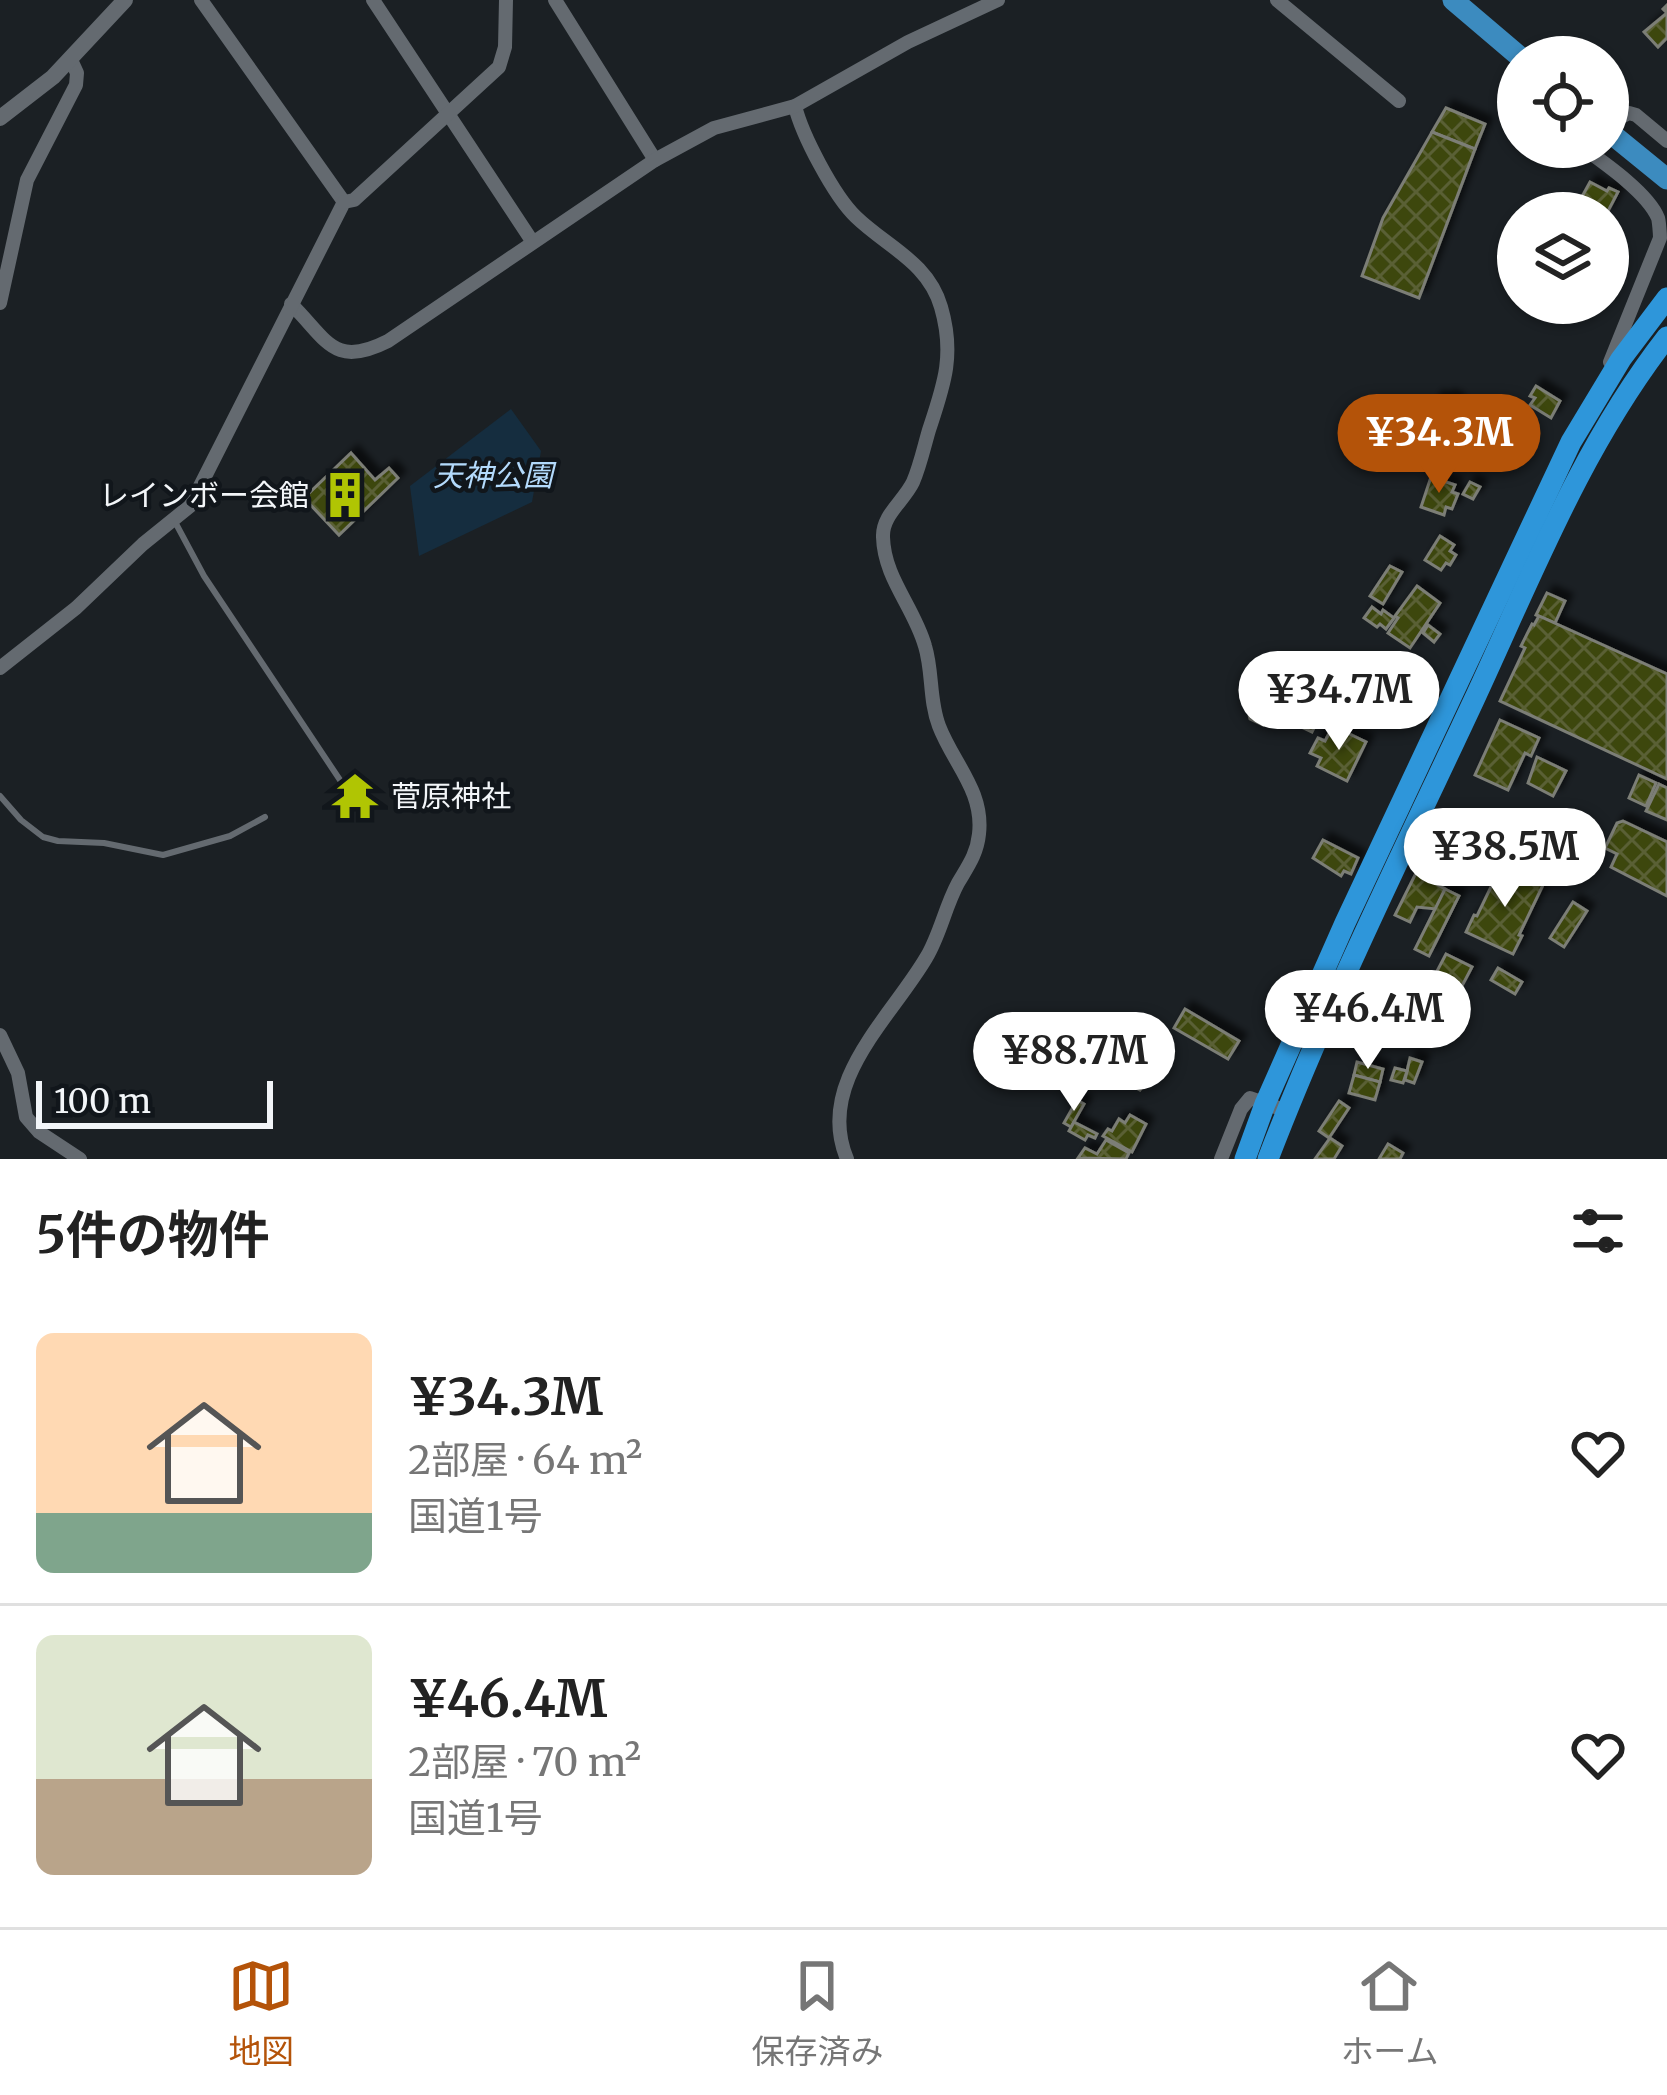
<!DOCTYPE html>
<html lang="ja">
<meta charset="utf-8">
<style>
:root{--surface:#fff;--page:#f6f6f6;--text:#222;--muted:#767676;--line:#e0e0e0;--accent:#b45309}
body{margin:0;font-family:Merriweather,"Noto Sans JP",serif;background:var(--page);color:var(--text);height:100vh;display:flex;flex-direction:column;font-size:45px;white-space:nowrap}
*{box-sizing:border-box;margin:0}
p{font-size:39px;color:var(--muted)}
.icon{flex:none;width:66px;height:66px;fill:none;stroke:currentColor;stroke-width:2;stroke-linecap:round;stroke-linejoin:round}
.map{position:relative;height:1159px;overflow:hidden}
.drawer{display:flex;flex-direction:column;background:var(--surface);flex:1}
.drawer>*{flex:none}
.fabs{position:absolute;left:1497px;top:36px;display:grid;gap:24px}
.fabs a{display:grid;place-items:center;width:132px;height:132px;border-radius:50%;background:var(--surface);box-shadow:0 3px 9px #0004;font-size:60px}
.scale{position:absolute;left:36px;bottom:30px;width:237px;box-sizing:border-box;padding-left:12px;border:6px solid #f2f5f8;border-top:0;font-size:33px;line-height:42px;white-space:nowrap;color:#f2f5f8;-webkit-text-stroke:9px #11161b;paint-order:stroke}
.price{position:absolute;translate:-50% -102px;padding:0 27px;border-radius:42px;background:#fff;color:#222;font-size:39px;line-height:78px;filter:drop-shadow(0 3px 6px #0008)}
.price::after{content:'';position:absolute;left:50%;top:72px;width:36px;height:27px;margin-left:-18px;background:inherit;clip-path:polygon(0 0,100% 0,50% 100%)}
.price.current{background:var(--accent);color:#fff}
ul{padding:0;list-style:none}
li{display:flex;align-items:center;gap:36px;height:300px;padding:0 36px}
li+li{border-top:3px solid var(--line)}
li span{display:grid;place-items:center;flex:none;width:336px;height:240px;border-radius:18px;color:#555}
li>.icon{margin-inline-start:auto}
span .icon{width:144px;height:144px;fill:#fffc;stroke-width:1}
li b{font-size:51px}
h2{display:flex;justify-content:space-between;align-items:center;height:144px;padding:0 36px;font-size:51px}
.dock{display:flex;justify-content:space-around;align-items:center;height:168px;border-top:3px solid var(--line);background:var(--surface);font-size:33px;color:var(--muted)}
.dock a{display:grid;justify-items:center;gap:6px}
.dock .current{color:var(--accent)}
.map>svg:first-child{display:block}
.park{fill:#152d3f}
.building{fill:url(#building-cross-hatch);stroke:#7c7e76;stroke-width:3;filter:url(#shadow)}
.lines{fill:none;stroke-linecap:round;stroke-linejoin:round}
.service{stroke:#646a70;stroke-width:6}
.minor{stroke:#646a70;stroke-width:14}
.tertiary{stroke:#646a70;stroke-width:16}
.primary{stroke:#3c8bbf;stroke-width:21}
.trunk{stroke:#2e96da;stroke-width:21}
.labels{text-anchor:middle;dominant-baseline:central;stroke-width:9;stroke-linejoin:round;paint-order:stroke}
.park-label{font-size:30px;font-style:italic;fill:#b3dafc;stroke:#11161b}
.poi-label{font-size:30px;fill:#f2f5f8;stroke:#11161b;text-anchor:end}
</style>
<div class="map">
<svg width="1667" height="1159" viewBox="0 0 1667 1159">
<defs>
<pattern id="building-cross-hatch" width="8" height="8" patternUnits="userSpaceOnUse" patternTransform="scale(3)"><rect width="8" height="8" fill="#3e4611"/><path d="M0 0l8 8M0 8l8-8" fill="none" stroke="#5a6134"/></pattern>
<filter id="shadow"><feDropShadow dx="7" dy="-7" stdDeviation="3" flood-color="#0009"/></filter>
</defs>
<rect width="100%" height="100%" fill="#1b2024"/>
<path class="park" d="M 511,409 L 541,451 L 532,502 L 419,556 L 410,486 Z"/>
<g class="building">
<path d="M 1667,5 L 1667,38 L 1658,47 L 1644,32 L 1667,13 L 1663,9 Z"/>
<path d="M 1446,108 L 1485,124 L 1475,149 L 1432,132 Z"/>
<path d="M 1432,132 L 1475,149 L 1419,298 L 1362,276 L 1383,218 Z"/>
<path d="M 1590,182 L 1607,191 L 1609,188 L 1618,192 L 1607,213 L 1573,213 Z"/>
<path d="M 1536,386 L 1560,401 L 1551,418 L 1530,405 L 1535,398 L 1530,396 Z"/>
<path d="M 1447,397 L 1457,401 L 1451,418 L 1431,410 L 1436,398 L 1445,401 Z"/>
<path d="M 351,453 L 375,480 L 389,468 L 398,478 L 339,535 L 304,498 Z"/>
<path d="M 1431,477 L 1455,485 L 1452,492 L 1458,494 L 1452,509 L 1446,507 L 1444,515 L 1421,507 Z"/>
<path d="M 1470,482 L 1480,487 L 1473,499 L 1463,494 Z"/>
<path d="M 1440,536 L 1454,545 L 1450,551 L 1456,555 L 1450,565 L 1446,563 L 1441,570 L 1425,560 Z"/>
<path d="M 1390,566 L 1402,572 L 1383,604 L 1370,596 Z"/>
<path d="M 1417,586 L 1440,603 L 1410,648 L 1388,633 L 1398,618 L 1395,616 Z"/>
<path d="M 1547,593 L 1565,601 L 1555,623 L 1536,615 Z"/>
<path d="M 1372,607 L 1381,614 L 1383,610 L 1394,618 L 1386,629 L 1380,624 L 1377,627 L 1364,618 Z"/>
<path d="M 1539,616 L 1667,674 L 1667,779 L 1500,701 L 1525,648 L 1521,646 L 1532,624 L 1534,625 Z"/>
<path d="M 1428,625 L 1440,634 L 1434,642 L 1423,633 Z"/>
<path d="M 1257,697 L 1281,704 L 1273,723 L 1265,721 L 1263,725 L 1250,719 L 1249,715 Z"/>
<path d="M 1285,704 L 1318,720 L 1312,732 L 1280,717 Z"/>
<path d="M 1500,720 L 1539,738 L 1531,756 L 1525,753 L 1508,790 L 1475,775 Z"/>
<path d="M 1333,726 L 1366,742 L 1347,781 L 1317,766 L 1321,758 L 1310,753 L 1318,738 L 1325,741 Z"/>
<path d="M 1537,757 L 1566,771 L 1553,796 L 1528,783 Z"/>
<path d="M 1639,775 L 1656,783 L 1646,806 L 1629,798 Z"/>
<path d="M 1659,784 L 1667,788 L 1667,820 L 1646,811 Z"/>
<path d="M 1623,821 L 1667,842 L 1667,896 L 1611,867 L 1617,854 L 1605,848 L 1617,823 Z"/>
<path d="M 1536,838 L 1552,846 L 1545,860 L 1529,852 Z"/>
<path d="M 1323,840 L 1358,858 L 1351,874 L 1344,871 L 1341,876 L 1313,858 Z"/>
<path d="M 1425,855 L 1439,862 L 1433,876 L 1438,885 L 1445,889 L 1436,909 L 1417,907 L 1410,922 L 1395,915 Z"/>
<path d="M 1501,866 L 1543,885 L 1519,935 L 1522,936 L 1513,954 L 1466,932 L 1474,915 L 1477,916 Z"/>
<path d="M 1445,889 L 1459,896 L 1429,956 L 1415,949 Z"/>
<path d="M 1573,902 L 1587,911 L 1564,947 L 1550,938 Z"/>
<path d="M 1446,954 L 1472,967 L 1462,986 L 1436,973 Z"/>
<path d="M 1498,968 L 1522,982 L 1515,994 L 1491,980 Z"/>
<path d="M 1185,1009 L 1239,1041 L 1228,1059 L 1174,1028 Z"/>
<path d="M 1356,1021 L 1382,1033 L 1380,1039 L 1354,1027 Z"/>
<path d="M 1410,1058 L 1422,1062 L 1414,1083 L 1405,1080 Z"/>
<path d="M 1357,1062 L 1383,1069 L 1380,1082 L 1354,1075 Z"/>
<path d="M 1395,1068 L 1407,1071 L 1403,1083 L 1391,1080 Z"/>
<path d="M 1124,1073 L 1144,1085 L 1140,1090 L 1120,1079 Z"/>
<path d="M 1354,1075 L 1380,1082 L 1375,1100 L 1349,1093 Z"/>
<path d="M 1077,1100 L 1084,1104 L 1071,1127 L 1064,1123 Z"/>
<path d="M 1339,1101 L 1349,1108 L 1329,1138 L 1319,1131 Z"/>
<path d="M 1130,1115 L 1146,1124 L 1132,1152 L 1103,1136 L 1108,1129 L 1112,1131 L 1119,1119 L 1125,1123 Z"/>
<path d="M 1074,1122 L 1097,1134 L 1095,1138 L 1088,1135 L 1085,1140 L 1069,1131 Z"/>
<path d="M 1330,1138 L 1342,1146 L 1334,1159 L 1315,1159 Z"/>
<path d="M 1106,1140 L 1129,1153 L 1126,1159 L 1078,1158 L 1085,1148 L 1097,1154 Z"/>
<path d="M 1388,1144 L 1403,1153 L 1400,1159 L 1379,1159 Z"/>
</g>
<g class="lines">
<g class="service">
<path d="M 174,520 L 204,576 L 340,780"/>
<path d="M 0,796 L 21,820 L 43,837 L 58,841 L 104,843 L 163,855 L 230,836 L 265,817"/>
</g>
<g class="minor">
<path d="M 201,0 L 344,202"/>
<path d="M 373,0 L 532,241"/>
<path d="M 555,0 L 655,160"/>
<path d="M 1277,0 L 1399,101"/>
<path d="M 1518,92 L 1511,102 L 1518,106"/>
<path d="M 795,106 C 802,135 834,196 856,217 C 887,247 928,262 941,307 C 955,355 944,385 929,430 C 924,447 920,466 913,482 C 904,501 882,515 883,537 C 884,578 914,607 925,646 C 933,672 929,700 939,726 C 953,763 984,791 979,834 C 977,854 968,866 958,883 C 945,907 940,935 926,958 C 890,1019 815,1083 847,1159"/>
<path d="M 1608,131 L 1621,117 L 1629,113 L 1636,115 L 1667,141"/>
<path d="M 1582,147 C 1603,162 1648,193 1658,218 C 1659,221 1660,234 1660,238 L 1610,362"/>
<path d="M 0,303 L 27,180 L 76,85 L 77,73 L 71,60"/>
<path d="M 291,304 C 327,339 333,369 388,341 L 655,160 L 714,128 L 795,106 L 908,42 L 998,0"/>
<path d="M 0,668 L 76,608 L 143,544 L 190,506 L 344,202 L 354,200 L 499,67 L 505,47 L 506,0"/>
<path d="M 0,1035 L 18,1073 L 26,1117 L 39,1132 L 80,1159"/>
<path d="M 1221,1159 L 1241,1109 L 1250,1098 L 1287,1111"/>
</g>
<path class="tertiary" d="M 0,118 L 53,77 L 125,0"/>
<g class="primary">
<path d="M 1453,0 L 1520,57"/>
<path d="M 1608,131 L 1667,179"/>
</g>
<g class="trunk">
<path d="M 1245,1159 L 1265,1104 L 1345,923 L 1571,442 L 1621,359 L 1667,298"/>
<path d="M 1268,1159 C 1328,1003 1403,852 1474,700 C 1532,575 1582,446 1667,337"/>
</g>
</g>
<defs>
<symbol id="building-bare" viewBox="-9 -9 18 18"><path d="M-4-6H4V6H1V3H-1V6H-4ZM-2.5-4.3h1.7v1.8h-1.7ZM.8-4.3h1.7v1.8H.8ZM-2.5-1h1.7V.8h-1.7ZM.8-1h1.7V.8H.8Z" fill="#b0c503" stroke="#11161b" stroke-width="2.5" paint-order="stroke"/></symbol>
<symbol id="temple-bare" viewBox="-9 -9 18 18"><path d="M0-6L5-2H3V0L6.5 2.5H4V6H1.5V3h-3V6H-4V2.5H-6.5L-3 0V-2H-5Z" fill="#b0c503" stroke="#11161b" stroke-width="2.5" paint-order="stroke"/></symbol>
</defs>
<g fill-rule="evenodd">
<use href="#building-bare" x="312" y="462" width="66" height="66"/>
<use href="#temple-bare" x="322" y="763" width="66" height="66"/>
</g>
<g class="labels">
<g class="park-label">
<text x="493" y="475">天神公園</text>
</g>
<g class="poi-label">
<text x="309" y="495">レインボー会館</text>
<text x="391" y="796" text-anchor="start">菅原神社</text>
</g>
</g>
</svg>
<div class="fabs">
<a><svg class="icon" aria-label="locate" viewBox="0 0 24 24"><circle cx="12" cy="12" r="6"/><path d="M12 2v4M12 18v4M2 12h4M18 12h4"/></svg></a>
<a><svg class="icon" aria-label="layers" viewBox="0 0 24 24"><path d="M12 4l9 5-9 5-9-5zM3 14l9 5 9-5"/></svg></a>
</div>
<div class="scale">100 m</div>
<b class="price current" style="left:1439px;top:496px">¥34.3M</b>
<b class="price" style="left:1339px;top:753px">¥34.7M</b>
<b class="price" style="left:1505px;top:910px">¥38.5M</b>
<b class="price" style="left:1368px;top:1072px">¥46.4M</b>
<b class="price" style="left:1074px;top:1114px">¥88.7M</b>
</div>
<section class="drawer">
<h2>5件の物件<svg class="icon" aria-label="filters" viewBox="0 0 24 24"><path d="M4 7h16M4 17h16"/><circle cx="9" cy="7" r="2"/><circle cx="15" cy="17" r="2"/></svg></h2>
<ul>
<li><span style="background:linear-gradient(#ffd9b3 75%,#7fa58c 0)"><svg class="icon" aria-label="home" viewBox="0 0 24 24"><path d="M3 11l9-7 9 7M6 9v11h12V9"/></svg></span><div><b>¥34.3M</b><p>2部屋 · 64 m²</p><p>国道1号</p></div><svg class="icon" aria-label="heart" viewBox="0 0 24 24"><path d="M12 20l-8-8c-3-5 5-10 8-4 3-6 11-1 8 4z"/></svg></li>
<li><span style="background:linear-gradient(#dfe7d0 60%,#b9a48a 0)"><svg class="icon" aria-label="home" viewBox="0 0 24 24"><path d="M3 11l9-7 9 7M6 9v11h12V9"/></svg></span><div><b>¥46.4M</b><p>2部屋 · 70 m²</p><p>国道1号</p></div><svg class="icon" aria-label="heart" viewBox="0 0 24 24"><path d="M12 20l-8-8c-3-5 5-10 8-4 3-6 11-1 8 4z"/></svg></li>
</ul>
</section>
<nav class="dock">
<a class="current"><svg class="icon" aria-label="map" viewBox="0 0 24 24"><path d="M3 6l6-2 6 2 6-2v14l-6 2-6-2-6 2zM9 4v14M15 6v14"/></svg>地図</a>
<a><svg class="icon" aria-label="saved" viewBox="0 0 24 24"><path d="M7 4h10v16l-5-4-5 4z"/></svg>保存済み</a>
<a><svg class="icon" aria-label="home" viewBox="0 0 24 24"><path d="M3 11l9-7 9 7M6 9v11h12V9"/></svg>ホーム</a>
</nav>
